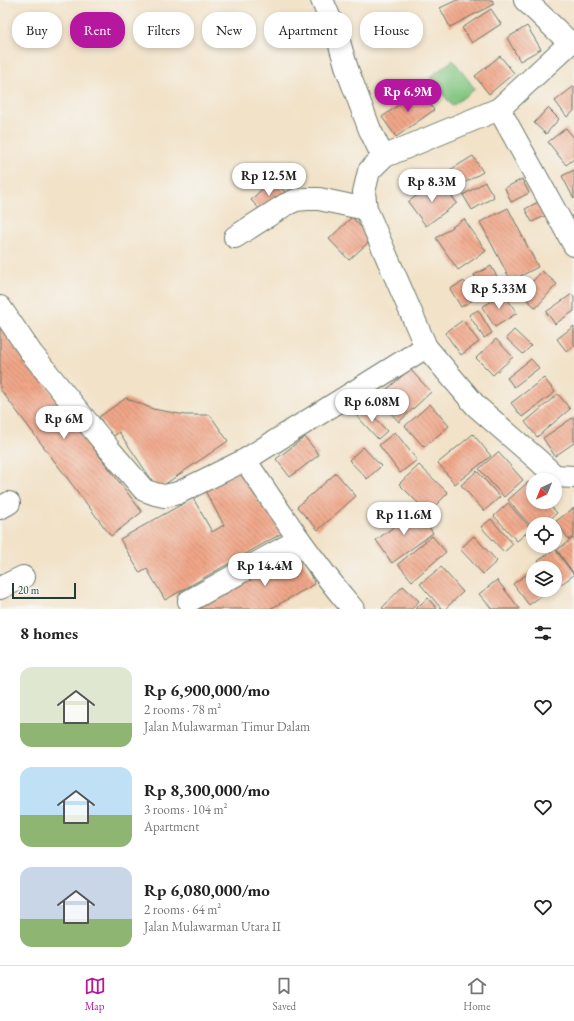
<!DOCTYPE html>
<meta charset="utf-8">
<style>
:root{--surface:#fff;--page:#f2f2f2;--text:#222;--muted:#767676;--line:#e0e0e0;--accent:#b5179e}
body{margin:0;font-family:"EB Garamond",serif;background:var(--page);color:var(--text);height:100vh;display:flex;flex-direction:column;font-size:15px;white-space:nowrap}
*{box-sizing:border-box;margin:0}
p{font-size:13px;color:var(--muted)}
.icon{flex:none;width:22px;height:22px;fill:none;stroke:currentColor;stroke-width:2;stroke-linecap:round;stroke-linejoin:round}
.map{position:relative;height:609px;overflow:hidden}
.drawer{display:flex;flex-direction:column;background:var(--surface);flex:1}
.drawer>*{flex:none}
.top-card{position:absolute;left:12px;top:12px;width:550px;height:36px;display:flex;gap:8px}
.needle{width:26px;rotate:223deg}
.buttons{position:absolute;left:526px;top:473px;display:grid;gap:8px}
.buttons a{display:grid;place-items:center;width:36px;height:36px;border-radius:50%;background:var(--surface);box-shadow:0 2px 6px #0003;font-size:20px}
.scale{position:absolute;left:12px;bottom:10px;width:64px;box-sizing:border-box;padding-left:4px;border:2px solid #1f3d34;border-top:0;font-size:11px;line-height:14px;white-space:nowrap;color:#1f3d34;-webkit-text-stroke:3px #f6f6f2;paint-order:stroke}
.price{position:absolute;translate:-50% -34px;padding:0 9px;border-radius:14px;background:#fff;color:#222;font-size:13px;line-height:26px;filter:drop-shadow(0 1px 2px #0008)}
.price::after{content:'';position:absolute;left:50%;top:24px;width:12px;height:9px;margin-left:-6px;background:inherit;clip-path:polygon(0 0,100% 0,50% 100%)}
.price.on{background:var(--accent);color:#fff}
ul{padding:0;list-style:none}
li{display:flex;align-items:center;gap:12px;height:100px;padding:0 20px}
li span{display:grid;place-items:center;flex:none;width:112px;height:80px;border-radius:12px;color:#555}
li>.icon{margin-inline-start:auto}
span .icon{width:48px;height:48px;fill:#fffc;stroke-width:1}
li b{font-size:17px}
h2{display:flex;justify-content:space-between;align-items:center;height:48px;padding:0 20px;font-size:17px}
.tag{padding:0 14px;border-radius:16px;background:var(--surface);box-shadow:0 2px 6px #0003;font-size:14px;line-height:36px}
.tag.on{background:var(--accent);color:#fff}
.tab-bar{display:flex;justify-content:space-around;align-items:center;height:56px;border-top:1px solid var(--line);background:var(--surface);font-size:11px;color:var(--muted)}
.tab-bar a{display:grid;justify-items:center;gap:2px}
.tab-bar .on{color:var(--accent)}
.map>svg:first-child{display:block}
.grass{fill:#83c680;stroke:#51825a}
.building{fill:url(#building-back-hatch)}
.lines{fill:none;stroke-linecap:round;stroke-linejoin:round}
.minor-casing{stroke:#697768;stroke-width:24}
.minor{stroke:#fff;stroke-width:22}
</style>
<div class="map">
<svg width="574" height="609" viewBox="0 0 574 609">
<defs>
<pattern id="building-back-hatch" width="6" height="6" patternUnits="userSpaceOnUse"><rect width="6" height="6" fill="#f0a688"/><path d="M-1 5l2 2M0 0l6 6M5-1l2 2" fill="none" stroke="#c28870"/></pattern>
</defs>
<rect width="100%" height="100%" fill="#f6f6f2"/>
<filter id="ink" filterUnits="userSpaceOnUse"><feTurbulence type="fractalNoise" baseFrequency=".025" numOctaves="2"/><feDisplacementMap in="SourceGraphic" scale="8" xChannelSelector="R" yChannelSelector="G"/><feConvolveMatrix kernelMatrix="1 2 1 2 8 2 1 2 1" color-interpolation-filters="sRGB"/></filter>
<filter id="wash" filterUnits="userSpaceOnUse"><feTurbulence type="fractalNoise" baseFrequency=".012" numOctaves="4" result="noise"/><feDisplacementMap in="SourceGraphic" scale="16" xChannelSelector="R" yChannelSelector="G"/><feGaussianBlur stdDeviation="0.9" result="paint"/><feColorMatrix in="noise" values="0 0 0 0 0 0 0 0 0 0 0 0 0 0 0 0 0 1.4 0 .05"/><feComposite in="paint" operator="in"/></filter>
<g filter="url(#wash)">
<rect width="100%" height="100%" fill="#f2e2c8"/>
<path class="grass" d="M 453,60 L 475,89 L 452,106 L 430,77 Z"/>
<g id="blocks">
<g class="building">
<path d="M 457,0 L 492,0 L 494,4 L 450,27 L 440,8 Z"/>
<path d="M 491,9 L 501,24 L 472,43 L 462,28 Z"/>
<path d="M 527,26 L 541,49 L 520,61 L 507,38 Z"/>
<path d="M 500,56 L 514,73 L 489,94 L 475,76 Z"/>
<path d="M 574,86 L 574,111 L 567,117 L 555,101 Z"/>
<path d="M 419,90 L 434,110 L 396,137 L 382,117 Z"/>
<path d="M 548,108 L 559,119 L 546,134 L 534,123 Z"/>
<path d="M 566,128 L 574,138 L 574,159 L 566,165 L 548,142 Z"/>
<path d="M 473,156 L 483,172 L 459,186 L 450,170 Z"/>
<path d="M 574,170 L 574,199 L 562,176 Z"/>
<path d="M 272,179 L 287,194 L 265,215 L 251,200 Z"/>
<path d="M 522,179 L 529,193 L 511,202 L 505,188 Z"/>
<path d="M 439,180 L 457,203 L 426,226 L 408,202 Z"/>
<path d="M 485,182 L 494,197 L 472,210 L 463,195 Z"/>
<path d="M 540,201 L 547,215 L 532,222 L 525,209 Z"/>
<path d="M 508,208 L 538,267 L 511,281 L 480,222 Z"/>
<path d="M 352,217 L 372,239 L 349,260 L 329,239 Z"/>
<path d="M 464,219 L 486,251 L 458,270 L 436,238 Z"/>
<path d="M 491,266 L 503,287 L 485,296 L 474,275 Z"/>
<path d="M 542,271 L 557,284 L 536,308 L 521,294 Z"/>
<path d="M 464,281 L 475,299 L 461,307 L 450,289 Z"/>
<path d="M 504,294 L 517,313 L 495,327 L 482,307 Z"/>
<path d="M 572,294 L 574,297 L 574,311 L 555,324 L 546,312 Z"/>
<path d="M 478,310 L 492,333 L 484,338 L 469,315 Z"/>
<path d="M 463,320 L 479,342 L 461,355 L 445,333 Z"/>
<path d="M 0,325 L 142,512 L 111,536 L 0,389 Z"/>
<path d="M 574,326 L 574,346 L 567,352 L 557,339 Z"/>
<path d="M 514,330 L 531,346 L 523,354 L 506,338 Z"/>
<path d="M 496,339 L 513,357 L 493,375 L 476,358 Z"/>
<path d="M 531,359 L 539,368 L 514,387 L 507,378 Z"/>
<path d="M 410,369 L 431,392 L 399,422 L 377,398 Z"/>
<path d="M 544,378 L 555,392 L 522,417 L 511,403 Z"/>
<path d="M 558,394 L 570,409 L 537,437 L 525,422 Z"/>
<path d="M 126,398 L 153,409 L 185,415 L 210,415 L 228,441 L 158,489 L 119,432 L 112,437 L 99,417 Z"/>
<path d="M 430,404 L 449,426 L 424,447 L 405,426 Z"/>
<path d="M 365,407 L 387,431 L 378,439 L 356,415 Z"/>
<path d="M 574,417 L 574,443 L 555,456 L 543,438 Z"/>
<path d="M 395,432 L 417,460 L 400,473 L 379,445 Z"/>
<path d="M 473,434 L 491,456 L 455,484 L 438,463 Z"/>
<path d="M 305,437 L 319,455 L 290,477 L 276,459 Z"/>
<path d="M 363,447 L 381,466 L 367,479 L 349,460 Z"/>
<path d="M 498,452 L 523,480 L 504,497 L 479,469 Z"/>
<path d="M 419,465 L 448,493 L 428,513 L 399,484 Z"/>
<path d="M 241,470 L 261,505 L 266,502 L 284,532 L 165,600 L 147,569 L 140,573 L 120,539 L 193,498 L 212,532 L 224,525 L 205,491 Z"/>
<path d="M 477,471 L 500,497 L 484,511 L 461,485 Z"/>
<path d="M 336,473 L 356,496 L 318,530 L 297,507 Z"/>
<path d="M 528,482 L 533,487 L 533,502 L 547,502 L 557,513 L 545,524 L 533,524 L 533,529 L 508,500 Z"/>
<path d="M 508,503 L 531,529 L 517,541 L 494,516 Z"/>
<path d="M 574,508 L 574,536 L 569,540 L 556,521 Z"/>
<path d="M 417,510 L 433,533 L 392,563 L 376,540 Z"/>
<path d="M 491,519 L 513,544 L 504,552 L 481,527 Z"/>
<path d="M 432,536 L 446,552 L 412,581 L 398,564 Z"/>
<path d="M 474,536 L 497,561 L 483,574 L 460,549 Z"/>
<path d="M 573,538 L 574,540 L 574,574 L 557,550 Z"/>
<path d="M 555,549 L 574,575 L 557,587 L 555,585 L 555,568 L 543,568 L 538,561 Z"/>
<path d="M 297,550 L 315,584 L 270,609 L 190,609 Z"/>
<path d="M 441,567 L 463,592 L 445,609 L 442,609 L 420,584 Z"/>
<path d="M 530,572 L 533,577 L 533,590 L 543,590 L 545,593 L 529,605 L 513,584 Z"/>
<path d="M 497,580 L 520,609 L 492,609 L 479,594 Z"/>
<path d="M 403,586 L 419,601 L 412,609 L 383,609 L 382,608 Z"/>
<path d="M 428,598 L 437,609 L 415,609 Z"/>
</g>
</g>
</g>
<g filter="url(#ink)">
<use href="#blocks" fill-opacity="0" stroke="#697768" stroke-width="1"/>
<g class="lines">
<defs>
<g id="minor">
<path d="M 322,0 L 337,35 L 347,69 L 370,130 L 383,157"/>
<path d="M 525,0 L 570,43 L 574,42"/>
<path d="M 570,43 L 499,109 L 383,157 L 369,171 L 364,192 L 366,209 L 426,347 L 476,406 L 539,461 L 555,476 L 574,477"/>
<path d="M 499,109 L 574,245"/>
<path d="M 235,237 L 285,205 L 296,200 L 307,199 L 319,199 L 366,209"/>
<path d="M 0,307 L 32,354 L 110,450 L 144,490 L 155,494 L 164,496 L 178,493 L 245,460 L 426,347"/>
<path d="M 245,460 C 279,511 313,562 353,609"/>
<path d="M 0,508 L 9,503"/>
<path d="M 0,588 L 23,577"/>
<path d="M 189,601 L 298,540"/>
</g>
</defs>
<use href="#minor" class="minor-casing"/>
<use href="#minor" class="minor"/>
</g>
</g>
</svg>
<div class="buttons">
<a><svg class="needle" viewBox="-14 -14 28 28"><path d="M0-13l5 13h-10z" fill="#e53935"/><path d="M0 13l5-13h-10z" fill="#767676"/></svg></a>
<a><svg class="icon" aria-label="locate" viewBox="0 0 24 24"><circle cx="12" cy="12" r="6"/><path d="M12 2v4M12 18v4M2 12h4M18 12h4"/></svg></a>
<a><svg class="icon" aria-label="layers" viewBox="0 0 24 24"><path d="M12 4l9 5-9 5-9-5zM3 14l9 5 9-5"/></svg></a>
</div>
<div class="scale">20 m</div>
<b class="price on" style="left:408px;top:113px">Rp 6.9M</b>
<b class="price" style="left:269px;top:197px">Rp 12.5M</b>
<b class="price" style="left:432px;top:203px">Rp 8.3M</b>
<b class="price" style="left:499px;top:310px">Rp 5.33M</b>
<b class="price" style="left:372px;top:423px">Rp 6.08M</b>
<b class="price" style="left:64px;top:440px">Rp 6M</b>
<b class="price" style="left:404px;top:536px">Rp 11.6M</b>
<b class="price" style="left:265px;top:587px">Rp 14.4M</b>
<div class="top-card">
<a class="tag">Buy</a>
<a class="tag on">Rent</a>
<a class="tag">Filters</a>
<a class="tag">New</a>
<a class="tag">Apartment</a>
<a class="tag">House</a>
</div>
</div>
<section class="drawer">
<h2>8 homes<svg class="icon" aria-label="filters" viewBox="0 0 24 24"><path d="M4 7h16M4 17h16"/><circle cx="9" cy="7" r="2"/><circle cx="15" cy="17" r="2"/></svg></h2>
<ul>
<li><span style="background:linear-gradient(#dfe7d0 70%,#8fb573 0)"><svg class="icon" aria-label="home" viewBox="0 0 24 24"><path d="M3 11l9-7 9 7M6 9v11h12V9"/></svg></span><div><b>Rp 6,900,000/mo</b><p>2 rooms · 78 m²</p><p>Jalan Mulawarman Timur Dalam</p></div><svg class="icon" aria-label="heart" viewBox="0 0 24 24"><path d="M12 20l-8-8c-3-5 5-10 8-4 3-6 11-1 8 4z"/></svg></li>
<li><span style="background:linear-gradient(#bfe0f5 60%,#8fb573 0)"><svg class="icon" aria-label="home" viewBox="0 0 24 24"><path d="M3 11l9-7 9 7M6 9v11h12V9"/></svg></span><div><b>Rp 8,300,000/mo</b><p>3 rooms · 104 m²</p><p>Apartment</p></div><svg class="icon" aria-label="heart" viewBox="0 0 24 24"><path d="M12 20l-8-8c-3-5 5-10 8-4 3-6 11-1 8 4z"/></svg></li>
<li><span style="background:linear-gradient(#c9d6e8 65%,#8fb573 0)"><svg class="icon" aria-label="home" viewBox="0 0 24 24"><path d="M3 11l9-7 9 7M6 9v11h12V9"/></svg></span><div><b>Rp 6,080,000/mo</b><p>2 rooms · 64 m²</p><p>Jalan Mulawarman Utara II</p></div><svg class="icon" aria-label="heart" viewBox="0 0 24 24"><path d="M12 20l-8-8c-3-5 5-10 8-4 3-6 11-1 8 4z"/></svg></li>
</ul>
</section>
<nav class="tab-bar">
<a class="on"><svg class="icon" aria-label="map" viewBox="0 0 24 24"><path d="M3 6l6-2 6 2 6-2v14l-6 2-6-2-6 2zM9 4v14M15 6v14"/></svg>Map</a>
<a><svg class="icon" aria-label="saved" viewBox="0 0 24 24"><path d="M7 4h10v16l-5-4-5 4z"/></svg>Saved</a>
<a><svg class="icon" aria-label="home" viewBox="0 0 24 24"><path d="M3 11l9-7 9 7M6 9v11h12V9"/></svg>Home</a>
</nav>
